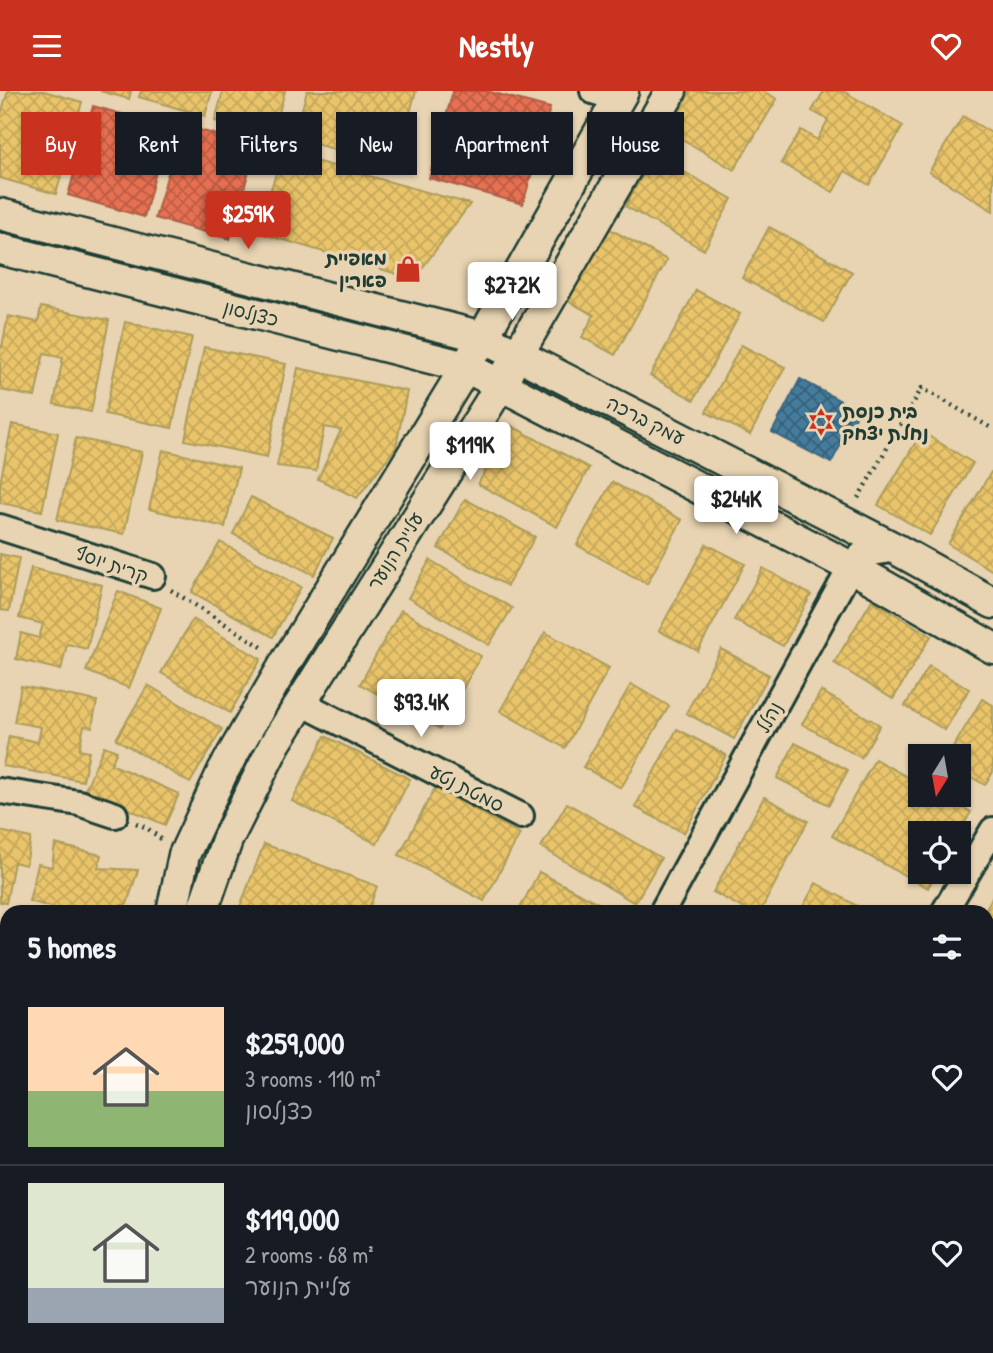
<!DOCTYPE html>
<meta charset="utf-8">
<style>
:root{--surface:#171b24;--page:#20242c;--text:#f1f3f6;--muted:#9ea1a6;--line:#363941;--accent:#c8321e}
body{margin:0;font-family:"Patrick Hand","Playpen Sans Hebrew",sans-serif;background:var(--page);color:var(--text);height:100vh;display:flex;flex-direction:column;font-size:26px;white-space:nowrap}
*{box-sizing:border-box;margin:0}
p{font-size:23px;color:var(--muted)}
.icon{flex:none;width:38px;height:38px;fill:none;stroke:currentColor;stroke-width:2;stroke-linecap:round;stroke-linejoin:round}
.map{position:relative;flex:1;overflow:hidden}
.sheet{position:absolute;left:0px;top:814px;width:994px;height:450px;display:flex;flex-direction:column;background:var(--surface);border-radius:21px 21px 0 0;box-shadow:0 2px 5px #0004}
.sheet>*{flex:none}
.guide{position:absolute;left:21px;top:21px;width:952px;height:63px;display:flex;gap:14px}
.needle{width:46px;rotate:191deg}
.buttons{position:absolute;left:908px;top:653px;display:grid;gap:14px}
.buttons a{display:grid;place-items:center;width:63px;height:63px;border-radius:0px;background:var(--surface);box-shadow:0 2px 5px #0004;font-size:35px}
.price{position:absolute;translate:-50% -60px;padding:0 16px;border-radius:7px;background:#fff;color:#222;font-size:23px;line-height:46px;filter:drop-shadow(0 2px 4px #0008)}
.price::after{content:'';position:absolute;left:50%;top:42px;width:21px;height:16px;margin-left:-10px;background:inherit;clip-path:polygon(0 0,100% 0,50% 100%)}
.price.selected{background:var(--accent);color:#fff}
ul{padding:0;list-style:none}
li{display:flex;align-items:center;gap:21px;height:175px;padding:0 28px}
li+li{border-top:2px solid var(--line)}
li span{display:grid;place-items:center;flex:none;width:196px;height:140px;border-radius:0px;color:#555}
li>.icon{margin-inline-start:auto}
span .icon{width:84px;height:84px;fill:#fffc;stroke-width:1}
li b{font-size:30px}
h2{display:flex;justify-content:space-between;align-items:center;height:84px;padding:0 28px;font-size:30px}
.chip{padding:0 24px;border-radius:0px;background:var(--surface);box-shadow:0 2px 5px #0004;font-size:24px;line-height:63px}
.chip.selected{background:var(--accent);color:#fff}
header{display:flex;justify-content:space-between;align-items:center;height:91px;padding:0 28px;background:var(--accent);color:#fff;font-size:32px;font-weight:700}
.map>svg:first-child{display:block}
.homes{fill:url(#homes-cross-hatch);stroke:#ac9c5a;stroke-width:2}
.shops{fill:url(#shops-cross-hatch);stroke:#ab6048;stroke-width:2}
.public{fill:url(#public-cross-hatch);stroke:#3a687e;stroke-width:2}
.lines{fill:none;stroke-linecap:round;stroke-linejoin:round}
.service-casing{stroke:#1f3d34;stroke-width:18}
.minor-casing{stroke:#1f3d34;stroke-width:30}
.tertiary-casing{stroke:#1f3d34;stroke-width:35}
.path{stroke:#1f3d34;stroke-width:4.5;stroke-dasharray:2 5;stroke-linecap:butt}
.service{stroke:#e8d4b2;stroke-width:12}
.minor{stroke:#e8d4b2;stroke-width:24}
.tertiary{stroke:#e8d4b2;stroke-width:30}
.labels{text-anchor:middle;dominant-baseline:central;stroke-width:7;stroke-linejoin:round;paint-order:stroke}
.poi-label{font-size:19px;font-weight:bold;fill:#1f3d34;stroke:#e8d4b2;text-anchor:end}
.street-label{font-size:19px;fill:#1f3d34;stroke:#e8d4b2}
</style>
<header><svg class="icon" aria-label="menu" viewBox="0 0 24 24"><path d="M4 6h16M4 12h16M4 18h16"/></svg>Nestly<svg class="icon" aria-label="heart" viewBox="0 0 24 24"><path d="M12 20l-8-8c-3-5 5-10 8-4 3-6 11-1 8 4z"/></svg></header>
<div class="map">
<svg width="993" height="1262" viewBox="0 0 993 1262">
<defs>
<pattern id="homes-cross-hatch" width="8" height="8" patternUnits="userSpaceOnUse" patternTransform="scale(1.75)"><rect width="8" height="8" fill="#e9c46a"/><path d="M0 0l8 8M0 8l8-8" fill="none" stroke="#c7a95c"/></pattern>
<pattern id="shops-cross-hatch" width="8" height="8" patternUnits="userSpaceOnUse" patternTransform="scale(1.75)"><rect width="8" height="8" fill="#e76f51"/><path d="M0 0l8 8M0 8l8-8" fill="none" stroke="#bb5c44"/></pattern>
<pattern id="public-cross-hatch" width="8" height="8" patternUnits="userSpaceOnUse" patternTransform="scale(1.75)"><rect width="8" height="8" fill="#457b9d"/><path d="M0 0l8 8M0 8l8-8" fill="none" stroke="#36617a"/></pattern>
</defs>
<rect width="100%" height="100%" fill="#e8d4b2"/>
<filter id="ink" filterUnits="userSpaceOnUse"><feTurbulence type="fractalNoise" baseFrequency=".0143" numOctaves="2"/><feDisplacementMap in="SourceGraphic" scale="14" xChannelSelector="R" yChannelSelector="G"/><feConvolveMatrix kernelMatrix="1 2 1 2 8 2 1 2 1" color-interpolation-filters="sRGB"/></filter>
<g filter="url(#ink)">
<g class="homes">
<path d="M 8,0 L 44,0 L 82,11 L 56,103 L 0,87 L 0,26 Z"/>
<path d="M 100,0 L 131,0 L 129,8 Z"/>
<path d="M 141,0 L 212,0 L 205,25 L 139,6 Z"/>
<path d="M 223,0 L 285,0 L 272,46 L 215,30 Z"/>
<path d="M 307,0 L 416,0 L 395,75 L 294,47 Z"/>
<path d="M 691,0 L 763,0 L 777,8 L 734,79 L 667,39 Z"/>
<path d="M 824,0 L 843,0 L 903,35 L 869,94 L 845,80 L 833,101 L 781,72 L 801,39 L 817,49 L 828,29 L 812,20 Z"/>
<path d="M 963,25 L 993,43 L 993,120 L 929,81 Z"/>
<path d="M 283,61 L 470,113 L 414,188 L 257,141 Z"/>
<path d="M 654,64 L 732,108 L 704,159 L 625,115 Z"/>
<path d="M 769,136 L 852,181 L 824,231 L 742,187 Z"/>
<path d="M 608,137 L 667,169 L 615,264 L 582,246 L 594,224 L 568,210 Z"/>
<path d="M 696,199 L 740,223 L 694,309 L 650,285 Z"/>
<path d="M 41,216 L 109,229 L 91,321 L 54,313 L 63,266 L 44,262 L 35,306 L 0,299 L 0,255 L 2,256 L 8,225 L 38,231 Z"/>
<path d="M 125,231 L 192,246 L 172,337 L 105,323 Z"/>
<path d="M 741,254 L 785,276 L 750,344 L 706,321 Z"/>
<path d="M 204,256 L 286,273 L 267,366 L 185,349 Z"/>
<path d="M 298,277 L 407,300 L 396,356 L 357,407 L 318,388 L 341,339 L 324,336 L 316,380 L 277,375 Z"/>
<path d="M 12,333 L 58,342 L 42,420 L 0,412 L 0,392 Z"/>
<path d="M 510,334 L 589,377 L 557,436 L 478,393 Z"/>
<path d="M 922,341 L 973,372 L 930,444 L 878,414 Z"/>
<path d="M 76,347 L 142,361 L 124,443 L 57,429 Z"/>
<path d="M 163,359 L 239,377 L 225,436 L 149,418 Z"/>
<path d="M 991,381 L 993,382 L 993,480 L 948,453 Z"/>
<path d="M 612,391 L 682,429 L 647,493 L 577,454 Z"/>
<path d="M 251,406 L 333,447 L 314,484 L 233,443 Z"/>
<path d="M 465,408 L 535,446 L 507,495 L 438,457 Z"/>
<path d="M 220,451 L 301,496 L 273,546 L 192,501 Z"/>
<path d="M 706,453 L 745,473 L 698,560 L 659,540 Z"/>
<path d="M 0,463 L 19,467 L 9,520 L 0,519 Z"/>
<path d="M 430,469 L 512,517 L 489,554 L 408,507 Z"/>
<path d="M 31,477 L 102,494 L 87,558 L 67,553 L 61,579 L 16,568 L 21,542 L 39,547 L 43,533 L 19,527 Z"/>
<path d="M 763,477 L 811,504 L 783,555 L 734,529 Z"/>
<path d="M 118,500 L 161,517 L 129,597 L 86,580 Z"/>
<path d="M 872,509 L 931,545 L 893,608 L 834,572 Z"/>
<path d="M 401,519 L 481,565 L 440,638 L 360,593 Z"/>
<path d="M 193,528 L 261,568 L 230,622 L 161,582 Z"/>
<path d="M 545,541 L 609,577 L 565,657 L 500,620 Z"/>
<path d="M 721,558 L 769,584 L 734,648 L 686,622 Z"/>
<path d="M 929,575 L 969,598 L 945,639 L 905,615 Z"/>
<path d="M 631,593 L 669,615 L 621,697 L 583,676 Z"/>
<path d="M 148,594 L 222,638 L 190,692 L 116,648 Z"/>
<path d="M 21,595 L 97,610 L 92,636 L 84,635 L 79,659 L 89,661 L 83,690 L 3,675 L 9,645 L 38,651 L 41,636 L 14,631 Z"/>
<path d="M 821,600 L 880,634 L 861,667 L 802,633 Z"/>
<path d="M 982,608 L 993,614 L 993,681 L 985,694 L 959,679 L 959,665 L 948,665 Z"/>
<path d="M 677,638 L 726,664 L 684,742 L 635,716 Z"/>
<path d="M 325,645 L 410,688 L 377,753 L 292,710 Z"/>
<path d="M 795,652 L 848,679 L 829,714 L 777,687 Z"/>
<path d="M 104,655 L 117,660 L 111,673 L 179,703 L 165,734 L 85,699 Z"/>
<path d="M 875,668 L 920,693 L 920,704 L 939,704 L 971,721 L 959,742 L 920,742 L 920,780 L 937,780 L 928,797 L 832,745 Z"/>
<path d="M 435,697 L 520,743 L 484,810 L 399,764 Z"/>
<path d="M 764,706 L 808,730 L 760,821 L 750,821 L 713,801 Z"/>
<path d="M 567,712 L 661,767 L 635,812 L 541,756 Z"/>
<path d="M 0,740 L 31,747 L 26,774 L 14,771 L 6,812 L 0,811 Z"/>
<path d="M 55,753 L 101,764 L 98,777 L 138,779 L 127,813 L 116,815 L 115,821 L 69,821 L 29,810 L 38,773 L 52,776 Z"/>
<path d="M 264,753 L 377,795 L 368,821 L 238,821 Z"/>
<path d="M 539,781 L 615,821 L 518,821 Z"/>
<path d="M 816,792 L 868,821 L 800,821 Z"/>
<path d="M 993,805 L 993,877 L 987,874 L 987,821 L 984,821 Z"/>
<path d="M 3,884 L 7,885 L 7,922 L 0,920 L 0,897 Z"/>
<path d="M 5,977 L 7,978 L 7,1059 L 0,1058 L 0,1000 Z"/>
<path d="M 987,1020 L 993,1023 L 993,1069 L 987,1065 Z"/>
<path d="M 987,1075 L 993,1079 L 993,1193 L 987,1203 Z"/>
<rect x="0" y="1170" width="7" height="65"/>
<path d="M 993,1239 L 993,1262 L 979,1262 L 982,1256 L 987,1256 L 987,1249 Z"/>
<path d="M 229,1256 L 307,1256 L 308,1262 L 229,1262 Z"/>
<path d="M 364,1256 L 458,1256 L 466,1261 L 365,1262 L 362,1260 Z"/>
<path d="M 541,1256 L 629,1256 L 639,1262 L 538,1262 Z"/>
<path d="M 741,1256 L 804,1256 L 800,1262 L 738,1262 Z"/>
<path d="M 922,1256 L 955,1256 L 952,1262 L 932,1262 Z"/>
</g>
<g class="shops">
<path d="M 453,0 L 487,0 L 550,17 L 523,113 L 429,87 Z"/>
<path d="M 93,15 L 168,36 L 144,126 L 68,104 Z"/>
<path d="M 182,34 L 256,55 L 230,148 L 155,127 Z"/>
</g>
<path class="public" d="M 800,288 L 859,320 L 831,372 L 772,341 Z"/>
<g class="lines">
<defs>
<path id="service" d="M 987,1070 L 993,1074"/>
<g id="minor">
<path d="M 593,0 L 618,8"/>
<path d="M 0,436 L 153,485"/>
<path d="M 300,611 L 521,725"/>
<path d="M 0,700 L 79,712 L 115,724"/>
<path d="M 662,821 L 851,476 L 861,464 L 896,458"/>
<path d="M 944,821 L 993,739"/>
<path d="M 0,957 L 7,957"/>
<path d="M 498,1256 L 500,1262"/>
<path d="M 871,1256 L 880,1262"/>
<path d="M 690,1262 L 693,1256"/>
</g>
<g id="tertiary">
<path d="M 0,123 L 483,246 L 896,458 L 993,512"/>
<path d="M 0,158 L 466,276 L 851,476 L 993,557"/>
<path d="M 172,821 L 184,764 L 223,680 L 286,571 L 466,276 L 623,0"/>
<path d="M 202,821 L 227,749 L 275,653 L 489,313 L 671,0"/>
<path d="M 163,1256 L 164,1262"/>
<path d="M 206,1256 L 207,1262"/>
</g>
</defs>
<use href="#service" class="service-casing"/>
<use href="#minor" class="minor-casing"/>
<use href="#tertiary" class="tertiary-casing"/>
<g class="path">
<path d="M 858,407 L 922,297 L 993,338"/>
<path d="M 171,499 L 262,556"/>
<path d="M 136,732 L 147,737 L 161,748"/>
</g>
<use href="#service" class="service"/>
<use href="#minor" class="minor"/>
<use href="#tertiary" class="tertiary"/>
</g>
</g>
<defs>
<symbol id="shop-bare" viewBox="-9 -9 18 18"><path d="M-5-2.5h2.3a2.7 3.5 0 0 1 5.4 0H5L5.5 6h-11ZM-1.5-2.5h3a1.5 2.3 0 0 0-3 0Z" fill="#c8321e" stroke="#e8d4b2" stroke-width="2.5" paint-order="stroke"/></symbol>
<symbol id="synagogue-bare" viewBox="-9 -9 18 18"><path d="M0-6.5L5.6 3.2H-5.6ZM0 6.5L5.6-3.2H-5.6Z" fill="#c8321e" stroke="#e8d4b2" stroke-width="2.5" paint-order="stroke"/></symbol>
</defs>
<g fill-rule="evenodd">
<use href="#shop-bare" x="389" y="159" width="38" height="38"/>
<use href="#synagogue-bare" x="802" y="312" width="38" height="38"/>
</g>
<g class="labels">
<g class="poi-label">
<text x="387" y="167">מאפיית<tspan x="387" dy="22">פארין</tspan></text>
<text x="842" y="320" text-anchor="start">בית כנסת<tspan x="842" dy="22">נחלת יצחק</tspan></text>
</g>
<g class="street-label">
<text transform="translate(251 222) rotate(14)">כצנלסון</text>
<text transform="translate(646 329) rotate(27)">עמק ברכה</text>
<text transform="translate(395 460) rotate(-58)">עליית הנוער</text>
<text transform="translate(112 473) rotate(19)">קרית יוסף</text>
<text transform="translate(769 626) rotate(-61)">נהלל</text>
<text transform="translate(467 697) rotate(27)">סמטת נטע</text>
</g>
</g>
</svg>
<div class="buttons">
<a><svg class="needle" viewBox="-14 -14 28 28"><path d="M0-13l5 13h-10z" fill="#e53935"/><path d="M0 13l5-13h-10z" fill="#9ea1a6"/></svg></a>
<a><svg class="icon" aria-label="locate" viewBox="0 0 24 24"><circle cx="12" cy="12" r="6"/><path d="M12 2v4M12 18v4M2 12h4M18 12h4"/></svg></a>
</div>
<b class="price selected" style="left:248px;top:160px">$259K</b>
<b class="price" style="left:512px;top:231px">$272K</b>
<b class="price" style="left:470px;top:391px">$119K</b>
<b class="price" style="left:736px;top:445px">$244K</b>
<b class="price" style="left:421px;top:648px">$93.4K</b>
<div class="guide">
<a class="chip selected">Buy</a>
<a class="chip">Rent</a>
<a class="chip">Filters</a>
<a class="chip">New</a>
<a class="chip">Apartment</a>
<a class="chip">House</a>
</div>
<section class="sheet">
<h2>5 homes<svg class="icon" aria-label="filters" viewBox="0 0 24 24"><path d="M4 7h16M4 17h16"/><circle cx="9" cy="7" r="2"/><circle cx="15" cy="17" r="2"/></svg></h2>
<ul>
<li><span style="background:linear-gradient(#ffd9b3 60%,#8fb573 0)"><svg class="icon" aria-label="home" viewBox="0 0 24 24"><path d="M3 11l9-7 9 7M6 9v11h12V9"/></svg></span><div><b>$259,000</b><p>3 rooms · 110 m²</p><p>כצנלסון</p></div><svg class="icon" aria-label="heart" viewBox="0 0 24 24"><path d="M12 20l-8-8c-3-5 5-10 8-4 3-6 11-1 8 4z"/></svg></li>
<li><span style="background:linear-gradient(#dfe7d0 75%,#9aa5b1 0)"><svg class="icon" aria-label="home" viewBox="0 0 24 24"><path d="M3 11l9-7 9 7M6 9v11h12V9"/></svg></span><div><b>$119,000</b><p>2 rooms · 68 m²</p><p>עליית הנוער</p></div><svg class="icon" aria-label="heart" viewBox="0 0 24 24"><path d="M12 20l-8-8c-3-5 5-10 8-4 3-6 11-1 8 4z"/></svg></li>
</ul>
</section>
</div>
